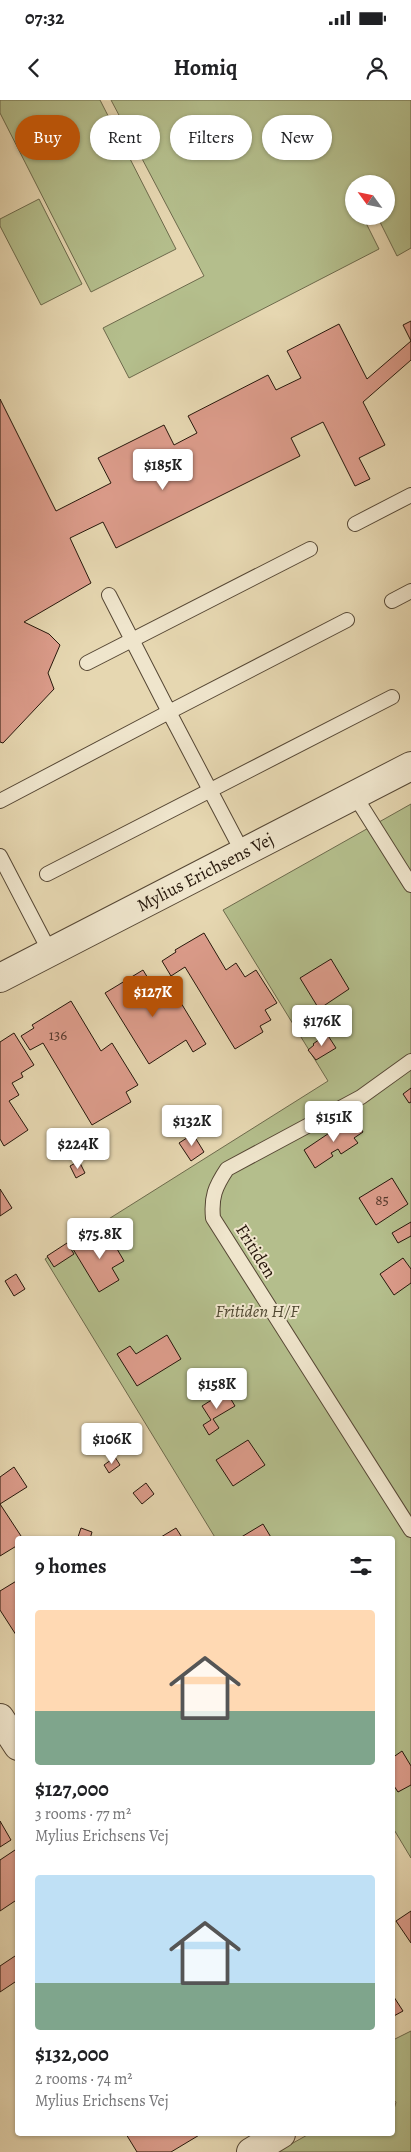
<!DOCTYPE html>
<meta charset="utf-8">
<style>
:root{--surface:#fff;--page:#f2f2f2;--text:#202124;--muted:#757577;--accent:#b45309}
body{margin:0;font-family:Alegreya,serif;background:var(--page);color:var(--text);height:100vh;display:flex;flex-direction:column;font-size:19px;white-space:nowrap}
*{box-sizing:border-box;margin:0}
p{font-size:16px;color:var(--muted)}
.icon{flex:none;width:28px;height:28px;fill:none;stroke:currentColor;stroke-width:2;stroke-linecap:round;stroke-linejoin:round}
.map{position:relative;flex:1;overflow:hidden}
.details{position:absolute;left:15px;top:1436px;width:380px;height:600px;display:flex;flex-direction:column;background:var(--surface);border-radius:5px;box-shadow:0 1px 4px #0004}
.details>*{flex:none}
.guide{position:absolute;left:15px;top:15px;width:381px;height:45px;display:flex;gap:10px}
.needle{width:32px;rotate:303deg}
.fabs{position:absolute;left:345px;top:75px;display:grid;gap:10px}
.fabs a{display:grid;place-items:center;width:50px;height:50px;border-radius:50%;background:var(--surface);box-shadow:0 1px 4px #0004;font-size:25px}
.price{position:absolute;translate:-50% -42px;padding:0 11px;border-radius:5px;background:#fff;color:#222;font-size:16px;line-height:32px;filter:drop-shadow(0 1px 2px #0008)}
.price::after{content:'';position:absolute;left:50%;top:30px;width:15px;height:11px;margin-left:-8px;background:inherit;clip-path:polygon(0 0,100% 0,50% 100%)}
.price.current{background:var(--accent);color:#fff}
ul{padding:0;list-style:none}
li{display:grid;align-content:center;gap:10px;height:265px;padding:0 20px}
li span{display:grid;place-items:center;height:155px;border-radius:5px;color:#555}
li>.icon{margin-inline-start:auto}
span .icon{width:90px;height:90px;fill:#fffc;stroke-width:1}
li b{font-size:21px}
h2{display:flex;justify-content:space-between;align-items:center;height:60px;padding:0 20px;font-size:21px}
.tag{padding:0 18px;border-radius:22px;background:var(--surface);box-shadow:0 1px 4px #0004;font-size:18px;line-height:45px}
.tag.current{background:var(--accent);color:#fff}
.status{display:flex;justify-content:space-between;align-items:center;height:35px;padding:0 25px;background:var(--surface);direction:ltr}
.status svg{height:14px;fill:currentColor}
header{display:flex;justify-content:space-between;align-items:center;height:65px;padding:0 20px;background:var(--surface);font-size:22px;font-weight:700}
.map>svg:first-child{display:block}
.green{fill:#b4be8c;stroke:#6d6a4c}
.building{fill:#dc9c8b;stroke:#26170b}
.lines{fill:none;stroke-linecap:round;stroke-linejoin:round}
.service-casing{stroke:#564734;stroke-width:16}
.minor-casing{stroke:#564734;stroke-width:30}
.tertiary-casing{stroke:#564734;stroke-width:30}
.service{stroke:#efe5cc;stroke-width:14}
.minor{stroke:#efe5cc;stroke-width:28}
.tertiary{stroke:#efe5cc;stroke-width:28}
.labels{text-anchor:middle;dominant-baseline:central;stroke-width:4;stroke-linejoin:round;paint-order:stroke}
.number-label{font-size:15px;fill:#54382b}
.street-label{font-size:18px;fill:#26170b;stroke:#efe5cc}
.park-label{font-size:18px;font-style:italic;fill:#514932;stroke:#efe5cc}
</style>
<div class="status"><b>07:32</b><svg viewBox="0 0 49 12"><path d="M0 12V9h3v3zM5 12V6h3v6zM10 12V3h3v9zM15 12V0h3v12zM26 1h20v11H26zM47 4h2v5h-2z"/></svg></div>
<header><svg class="icon" aria-label="back" viewBox="0 0 24 24"><path d="M15 5l-7 7 7 7"/></svg>Homiq<svg class="icon" aria-label="person" viewBox="0 0 24 24"><circle cx="12" cy="8" r="4"/><path d="M4 21q1-7 8-7t8 7"/></svg></header>
<div class="map">
<svg width="411" height="2052" viewBox="0 0 411 2052">
<rect width="100%" height="100%" fill="#e6d7b1"/>
<filter id="stains"><feTurbulence type="fractalNoise" baseFrequency=".004" numOctaves="4"/><feColorMatrix values="0 0 0 0 .2 0 0 0 0 .09 0 0 0 0 .02 0 0 0 .5 -.17"/></filter>
<radialGradient id="worn" r=".72"><stop offset=".6" stop-color="#630" stop-opacity="0"/><stop offset="1" stop-color="#630" stop-opacity=".3"/></radialGradient>
<g class="green">
<path d="M 0,0 L 100,0 L 176,149 L 91,192 L 0,13 Z"/>
<path d="M 111,0 L 411,0 L 411,148 L 397,156 L 377,116 L 386,116 L 386,84 L 354,84 L 354,116 L 372,116 L 365,121 L 379,149 L 129,278 L 103,228 L 204,176 Z"/>
<path d="M 39,99 L 82,184 L 41,205 L 0,126 L 0,119 Z"/>
<path d="M 411,704 L 411,1758 L 393,1728 L 392,1439 L 216,1439 L 45,1159 L 328,981 L 223,810 Z"/>
<path d="M 411,1931 L 411,2052 L 277,2052 L 309,2034 L 392,2034 L 393,2013 L 396,2002 L 393,2000 L 393,1940 Z"/>
</g>
<g class="building">
<path d="M 411,221 L 411,260 L 363,302 L 385,345 L 359,358 L 370,379 L 355,386 L 323,322 L 291,338 L 300,356 L 116,448 L 103,422 L 70,438 L 91,483 L 24,522 L 49,534 L 60,545 L 48,573 L 54,589 L 3,643 L 0,642 L 0,299 L 56,411 L 111,383 L 98,358 L 164,325 L 174,345 L 197,333 L 188,316 L 268,275 L 276,290 L 301,278 L 287,251 L 339,224 L 367,279 L 411,241 L 403,225 Z"/>
<path d="M 204,833 L 226,870 L 236,863 L 245,877 L 256,870 L 277,903 L 265,910 L 271,920 L 260,926 L 263,932 L 235,949 L 185,867 L 171,876 L 162,861 L 176,852 L 175,850 Z"/>
<path d="M 331,859 L 349,889 L 319,909 L 300,878 Z"/>
<path d="M 143,870 L 165,906 L 178,898 L 206,944 L 193,952 L 186,940 L 149,964 L 105,893 Z"/>
<path d="M 71,901 L 101,951 L 112,943 L 138,985 L 126,992 L 131,1002 L 92,1025 L 43,943 L 30,950 L 21,936 L 34,928 L 32,925 Z"/>
<path d="M 14,933 L 34,965 L 21,973 L 23,977 L 12,983 L 19,995 L 9,1001 L 28,1030 L 4,1046 L 0,1039 L 0,942 Z"/>
<path d="M 327,934 L 336,948 L 316,960 L 308,950 L 314,945 L 313,944 Z"/>
<path d="M 411,988 L 411,1002 L 409,1003 L 403,994 Z"/>
<path d="M 353,1017 L 363,1032 L 354,1038 L 358,1043 L 341,1054 L 338,1049 L 331,1053 L 333,1056 L 315,1068 L 304,1050 Z"/>
<path d="M 193,1034 L 204,1052 L 191,1061 L 179,1043 Z"/>
<path d="M 79,1061 L 85,1073 L 76,1078 L 70,1066 Z"/>
<path d="M 392,1078 L 408,1104 L 376,1125 L 359,1098 Z"/>
<path d="M 0,1089 L 12,1108 L 0,1116 Z"/>
<path d="M 411,1122 L 411,1136 L 398,1143 L 392,1133 Z"/>
<path d="M 106,1130 L 124,1161 L 112,1168 L 119,1180 L 99,1192 L 73,1149 Z"/>
<path d="M 67,1143 L 74,1154 L 54,1167 L 47,1156 Z"/>
<path d="M 403,1158 L 411,1169 L 411,1183 L 394,1195 L 380,1174 Z"/>
<path d="M 16,1174 L 25,1189 L 14,1196 L 5,1181 Z"/>
<path d="M 167,1235 L 181,1259 L 137,1286 L 117,1254 L 130,1246 L 136,1254 Z"/>
<path d="M 226,1291 L 235,1306 L 213,1319 L 219,1328 L 209,1335 L 203,1325 L 211,1320 L 202,1306 Z"/>
<path d="M 248,1340 L 265,1365 L 233,1386 L 216,1360 Z"/>
<path d="M 115,1357 L 120,1365 L 109,1373 L 104,1365 Z"/>
<path d="M 14,1367 L 27,1387 L 0,1404 L 23,1439 L 18,1439 L 18,1445 L 0,1456 L 0,1377 Z"/>
<path d="M 146,1383 L 154,1394 L 142,1404 L 133,1393 Z"/>
<path d="M 263,1424 L 272,1439 L 238,1439 Z"/>
<path d="M 81,1428 L 92,1432 L 90,1439 L 78,1437 Z"/>
<path d="M 176,1428 L 183,1439 L 162,1439 L 161,1437 Z"/>
<path d="M 18,1480 L 18,1538 L 0,1510 L 0,1491 Z"/>
<path d="M 402,1651 L 411,1666 L 411,1685 L 398,1692 L 392,1683 L 392,1658 Z"/>
<path d="M 0,1721 L 11,1740 L 0,1747 Z"/>
<path d="M 18,1748 L 18,1799 L 0,1811 L 0,1760 Z"/>
<path d="M 411,1811 L 411,1843 L 396,1821 Z"/>
<path d="M 18,1854 L 18,1880 L 0,1892 L 0,1866 Z"/>
<path d="M 392,1894 L 403,1911 L 392,1917 Z"/>
<path d="M 126,2034 L 201,2034 L 171,2052 L 137,2052 Z"/>
</g>
<g class="lines">
<defs>
<g id="service">
<path d="M 355,424 L 411,395"/>
<path d="M 109,495 L 169,612 L 347,520"/>
<path d="M 392,501 L 411,491"/>
<path d="M 87,563 L 310,449"/>
<path d="M 355,696 L 411,785"/>
<path d="M 0,701 L 169,612 L 243,753"/>
<path d="M 0,756 L 50,852"/>
<path d="M 47,774 L 392,597"/>
<path d="M 411,961 L 361,997 L 227,1069 C 215,1087 211,1097 213,1118 L 411,1430"/>
</g>
<g id="minor">
<path d="M 0,1618 L 18,1646"/>
<path d="M 251,2052 L 281,2034"/>
</g>
<g id="tertiary">
<path id="s1" d="M 0,878 L 411,666"/>
</g>
</defs>
<use href="#service" class="service-casing"/>
<use href="#minor" class="minor-casing"/>
<use href="#tertiary" class="tertiary-casing"/>
<use href="#service" class="service"/>
<use href="#minor" class="minor"/>
<use href="#tertiary" class="tertiary"/>
</g>
<g class="labels">
<g class="number-label">
<text x="58" y="935">136</text>
<text x="382" y="1100">85</text>
</g>
<g class="street-label">
<text stroke="none"><textPath href="#s1" startOffset="231">Mylius Erichsens Vej</textPath></text>
<text transform="translate(256 1151) rotate(58)">Fritiden</text>
</g>
<g class="park-label">
<text x="257" y="1211">Fritiden H/F</text>
</g>
</g>
<rect width="100%" height="100%" filter="url(#stains)"/>
<rect width="100%" height="100%" fill="url(#worn)"/>
</svg>
<div class="fabs">
<a><svg class="needle" viewBox="-14 -14 28 28"><path d="M0-13l5 13h-10z" fill="#e53935"/><path d="M0 13l5-13h-10z" fill="#757577"/></svg></a>
</div>
<b class="price" style="left:163px;top:391px">$185K</b>
<b class="price current" style="left:153px;top:918px">$127K</b>
<b class="price" style="left:322px;top:947px">$176K</b>
<b class="price" style="left:334px;top:1043px">$151K</b>
<b class="price" style="left:192px;top:1047px">$132K</b>
<b class="price" style="left:78px;top:1070px">$224K</b>
<b class="price" style="left:100px;top:1160px">$75.8K</b>
<b class="price" style="left:217px;top:1310px">$158K</b>
<b class="price" style="left:112px;top:1365px">$106K</b>
<div class="guide">
<a class="tag current">Buy</a>
<a class="tag">Rent</a>
<a class="tag">Filters</a>
<a class="tag">New</a>
</div>
<section class="details">
<h2>9 homes<svg class="icon" aria-label="filters" viewBox="0 0 24 24"><path d="M4 7h16M4 17h16"/><circle cx="9" cy="7" r="2"/><circle cx="15" cy="17" r="2"/></svg></h2>
<ul>
<li><span style="background:linear-gradient(#ffd9b3 65%,#7fa58c 0)"><svg class="icon" aria-label="home" viewBox="0 0 24 24"><path d="M3 11l9-7 9 7M6 9v11h12V9"/></svg></span><div><b>$127,000</b><p>3 rooms · 77 m²</p><p>Mylius Erichsens Vej</p></div></li>
<li><span style="background:linear-gradient(#bfe0f5 70%,#7fa58c 0)"><svg class="icon" aria-label="home" viewBox="0 0 24 24"><path d="M3 11l9-7 9 7M6 9v11h12V9"/></svg></span><div><b>$132,000</b><p>2 rooms · 74 m²</p><p>Mylius Erichsens Vej</p></div></li>
</ul>
</section>
</div>
